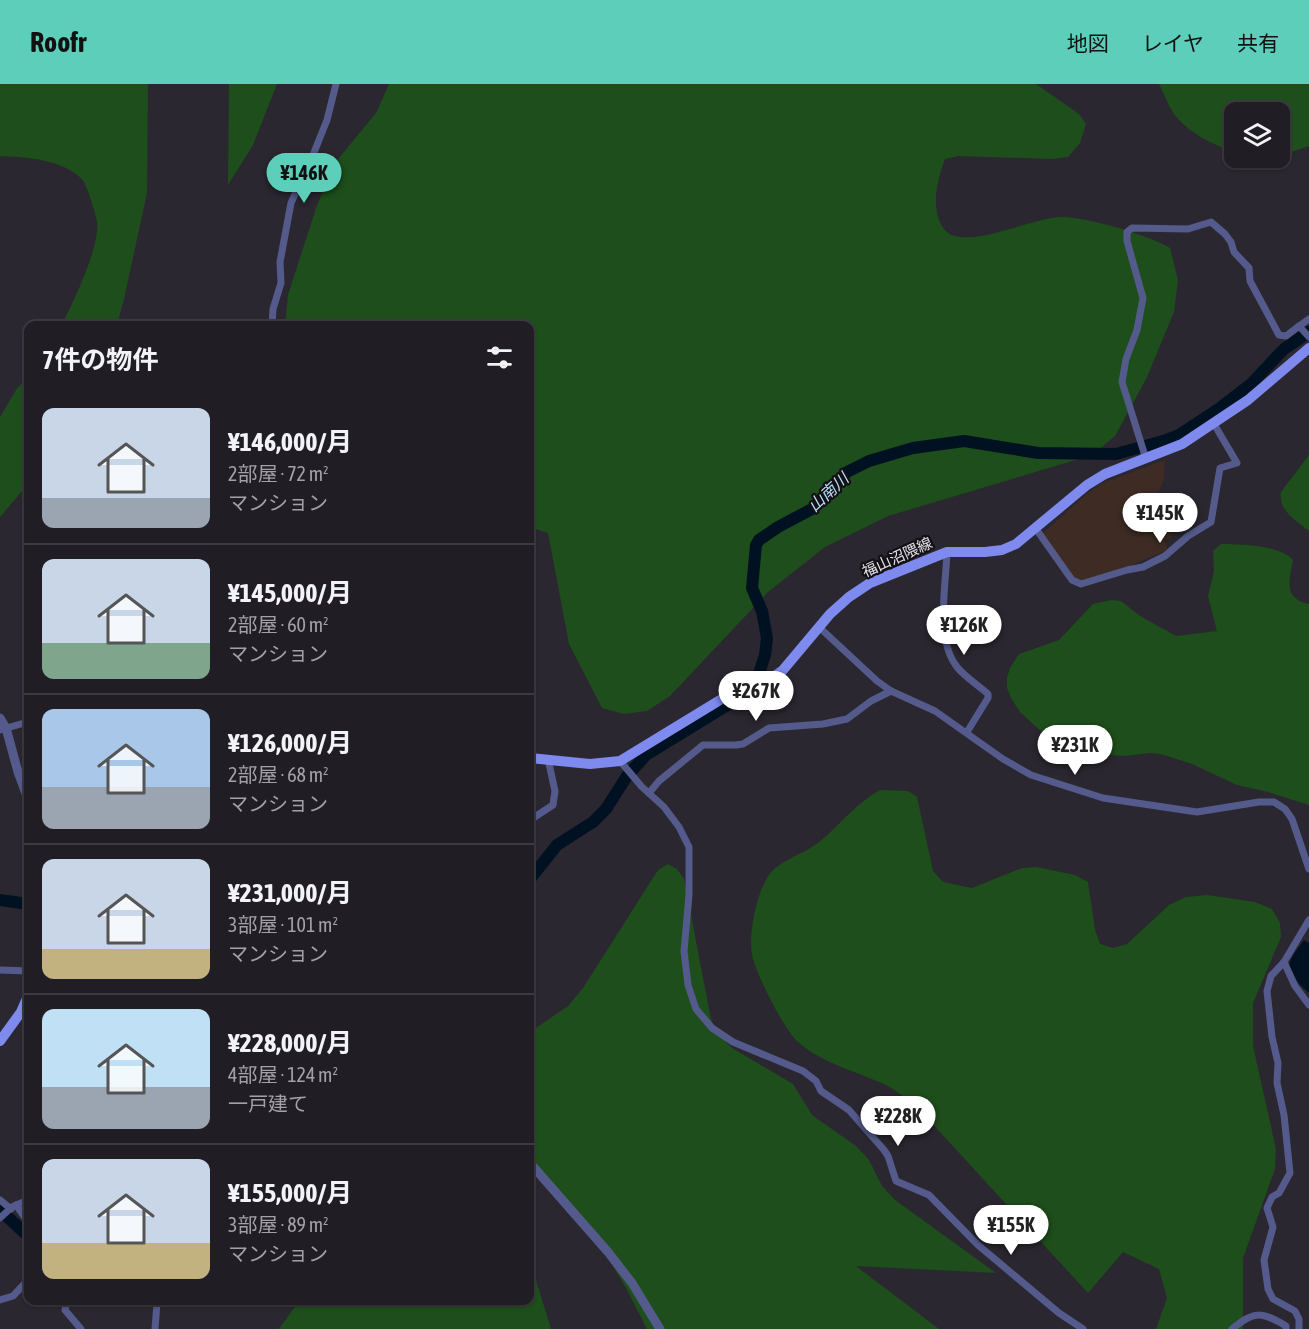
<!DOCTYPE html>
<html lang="ja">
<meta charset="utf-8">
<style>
:root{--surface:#201d24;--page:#2d2a31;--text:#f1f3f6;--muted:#a2a2a6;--line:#3d3b41;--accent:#5dceb9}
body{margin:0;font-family:"Asap Condensed","Noto Sans JP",sans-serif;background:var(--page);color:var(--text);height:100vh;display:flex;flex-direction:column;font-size:22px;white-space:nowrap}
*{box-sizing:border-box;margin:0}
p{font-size:20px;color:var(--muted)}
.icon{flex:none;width:33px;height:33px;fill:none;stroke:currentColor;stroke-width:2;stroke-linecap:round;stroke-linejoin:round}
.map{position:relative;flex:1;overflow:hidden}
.side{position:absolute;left:24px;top:237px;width:510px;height:984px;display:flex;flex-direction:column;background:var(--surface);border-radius:12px;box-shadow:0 2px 4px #0004,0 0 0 2px var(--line)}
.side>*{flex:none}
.controls{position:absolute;left:1224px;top:18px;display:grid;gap:12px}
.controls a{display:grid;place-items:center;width:66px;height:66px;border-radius:12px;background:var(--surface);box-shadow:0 2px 4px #0004,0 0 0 2px var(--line);font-size:30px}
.price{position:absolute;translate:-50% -51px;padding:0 14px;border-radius:21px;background:#fff;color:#222;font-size:20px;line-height:39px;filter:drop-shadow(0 2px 3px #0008)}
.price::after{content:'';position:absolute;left:50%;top:36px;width:18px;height:14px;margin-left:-9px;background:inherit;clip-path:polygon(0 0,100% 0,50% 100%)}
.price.active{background:var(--accent);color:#111}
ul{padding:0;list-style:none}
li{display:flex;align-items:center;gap:18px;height:150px;padding:0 18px}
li+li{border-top:2px solid var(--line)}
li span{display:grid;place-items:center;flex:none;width:168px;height:120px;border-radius:12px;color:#555}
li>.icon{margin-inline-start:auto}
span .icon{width:72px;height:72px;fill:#fffc;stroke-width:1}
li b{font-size:26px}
h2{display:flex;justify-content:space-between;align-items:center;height:72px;padding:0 18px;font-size:26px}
header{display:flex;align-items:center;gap:36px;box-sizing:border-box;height:84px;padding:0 30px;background:var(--accent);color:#111}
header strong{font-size:28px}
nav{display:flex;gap:33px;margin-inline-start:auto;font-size:21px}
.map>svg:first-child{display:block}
.education{fill:#3e2c24}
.green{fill:#1e4e1b}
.water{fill:#001222}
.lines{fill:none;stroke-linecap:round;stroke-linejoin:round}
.river{stroke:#001222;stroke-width:12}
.minor{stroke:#545b8c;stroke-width:7}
.tertiary{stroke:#545b8c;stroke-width:9}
.primary{stroke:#7e8aee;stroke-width:10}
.labels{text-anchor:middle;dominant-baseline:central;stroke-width:4.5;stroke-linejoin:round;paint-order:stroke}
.street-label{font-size:15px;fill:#e6e4e9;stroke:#131115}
.water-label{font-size:16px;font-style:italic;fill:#b9e2fe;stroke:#131115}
</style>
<header>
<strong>Roofr</strong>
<nav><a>地図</a><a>レイヤ</a><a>共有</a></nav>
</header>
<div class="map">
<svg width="1309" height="1245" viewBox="0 0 1309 1245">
<rect width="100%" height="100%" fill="#2b2730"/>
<path class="education" d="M 1165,376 L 1164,396 L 1158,408 L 1173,453 L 1165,456 L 1167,466 L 1127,483 L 1081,497 L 1075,496 L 1042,450 L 1088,409 L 1102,399 Z"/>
<g class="green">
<path d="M 0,0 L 148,0 L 147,109 L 124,215 L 117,241 L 62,241 C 73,218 100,164 97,138 C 96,130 87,101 82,95 C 61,75 27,73 0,72 Z"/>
<path d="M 229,0 L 277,0 L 253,61 L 228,101 Z"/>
<path d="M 389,0 L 1036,0 L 1079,30 L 1086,40 L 1080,59 L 1068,73 L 1052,75 L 958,72 L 945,75 C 938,94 933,113 938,133 C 941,142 946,150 955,152 C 982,159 1031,135 1060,133 C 1084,132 1149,151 1170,164 L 1178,196 L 1174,228 L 1147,293 L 1115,352 L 1092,371 L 888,432 L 825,463 L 768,508 L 670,612 L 647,627 L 624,630 L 602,624 L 569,560 L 548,449 L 536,445 L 530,448 L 530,242 L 285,242 L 288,211 L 316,124 L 334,80 L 376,29 Z"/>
<path d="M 1159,0 L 1309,0 L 1309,62 L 1280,72 L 1280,28 L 1234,28 L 1234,68 C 1214,61 1187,48 1174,30 C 1168,21 1164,10 1159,0 Z"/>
<path d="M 28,292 L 28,400 L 0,433 L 0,333 L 16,306 Z"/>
<path d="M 1309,371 L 1309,447 C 1296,436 1278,427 1281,408 Z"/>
<path d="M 1221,460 C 1241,460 1279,461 1293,476 C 1289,497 1283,514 1309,520 L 1309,721 L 1268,708 L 1237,701 L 1192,680 L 1161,670 L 1150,669 L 1124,672 L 1071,668 L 1055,660 L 1020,628 L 1011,614 L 1007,604 L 1007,594 L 1010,584 L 1019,570 L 1059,556 L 1093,520 L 1111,516 L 1121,517 L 1140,532 L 1176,552 L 1217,547 L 1208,512 L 1214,487 L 1213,467 Z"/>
<path d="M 880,706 L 908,707 L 917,713 L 933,787 L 943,798 L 972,804 L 1022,784 L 1036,783 L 1075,791 L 1088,798 L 1095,846 L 1100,860 L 1113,864 L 1127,860 L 1169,821 L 1186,813 L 1207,811 L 1255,818 L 1272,825 L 1280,839 L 1281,853 L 1253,919 L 1253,962 L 1276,1065 L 1275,1085 L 1243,1174 L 1243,1245 L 1156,1245 L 1167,1214 L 1159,1185 L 1123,1168 L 1088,1209 L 916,1022 C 906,1015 896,1006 886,1001 C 858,988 818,978 796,956 C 783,943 756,890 752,871 C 748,850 757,805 771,788 C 783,775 804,770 818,759 C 839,742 856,719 880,706 Z"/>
<path d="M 668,780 L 677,785 L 684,795 L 711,935 L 718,950 L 732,964 L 793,1000 L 812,1031 L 856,1062 L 869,1076 L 882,1102 L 895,1116 L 996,1189 L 856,1182 L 939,1245 L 647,1245 L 625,1202 L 600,1161 L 544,1091 L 530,1070 L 530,948 L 568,922 L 583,904 L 658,786 Z"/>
<path d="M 530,1183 L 535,1193 L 551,1245 L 279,1245 L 299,1217 L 530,1216 Z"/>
</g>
<path class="water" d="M 1304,856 L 1309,859 L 1309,909 C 1283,886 1284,882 1304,856 Z"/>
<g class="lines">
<g class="river">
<path d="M 530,795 L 557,761 L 593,738 L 606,725 L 627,692 L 646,671 L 744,611 L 757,596 L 765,571 L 767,554 L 762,527 L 752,504 L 756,461 L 759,456 L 778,443 L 812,425 L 847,388 L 869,377 L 913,364 L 964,357 L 1038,369 L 1116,370 L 1163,357 L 1179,351 L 1220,324 L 1251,300 L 1284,265 L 1309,248"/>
<path d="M 0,816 L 28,820"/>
<path d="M 0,1126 L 28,1152"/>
</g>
<g class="minor">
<path d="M 272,242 L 273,225 L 281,199 L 280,178 L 291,119 L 313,71 L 327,36 L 336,0"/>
<path d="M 1299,242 L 1309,235"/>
<path d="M 1146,375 L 1122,298 L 1126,275 L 1137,246 L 1143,214 L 1127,157 L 1127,148 L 1132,144 L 1188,145 L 1211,138 L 1225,150 L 1231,158 L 1234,168 L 1249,184 L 1250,197 L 1279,251 L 1286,252 L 1299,242 L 1309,253"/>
<path d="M 1036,445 L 1072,496 L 1081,500 L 1127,486 L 1143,483 L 1165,472 L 1188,452 L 1211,438 L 1220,384 L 1237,379 L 1214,340"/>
<path d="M 947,468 C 946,501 935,555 957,583 C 965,593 978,601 988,610 L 988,614 L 967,648"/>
<path d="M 819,543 L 877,597 L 891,607 L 935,627 L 1003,675 L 1031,691 L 1103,714 L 1197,728 L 1259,718 L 1274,718 L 1285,725 L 1292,735 L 1309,785"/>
<path d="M 0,646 L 28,638"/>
<path d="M 620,677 L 642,703 L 664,723 L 679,743 L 689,763 L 689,811 L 684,867 L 688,901 L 696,925 L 712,944 L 733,958 L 803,987 L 816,997 L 821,1007 L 849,1026 L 884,1066 L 888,1072 L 896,1097 L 929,1111 L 978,1161 L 1059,1229 L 1083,1245"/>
<path d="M 649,709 L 659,697 L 703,661 L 736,661 L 743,660 L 769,644 L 823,640 L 847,635 L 871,617 L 891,607"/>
<path d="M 530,736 L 553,721 L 555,707 L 548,675"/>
<path d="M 1284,878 L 1295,902 L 1309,921"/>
<path d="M 0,886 L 28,887"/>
<path d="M 0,1116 L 11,1125"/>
<path d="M 16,1121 L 28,1138"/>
<path d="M 0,1134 L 12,1123 L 28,1116"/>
<path d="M 0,1216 L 13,1212 L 28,1196"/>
<path d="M 67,1216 L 65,1226 L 81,1245"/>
<path d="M 155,1245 L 157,1219 L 159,1216"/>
<path d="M 1232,1245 C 1254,1227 1261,1227 1286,1242 L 1286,1245"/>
<path d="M 1299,1245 L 1299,1235 L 1295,1227 L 1273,1215 L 1268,1205 L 1264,1176 L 1273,1143 L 1267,1124 L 1272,1113 L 1279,1109 L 1290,1089 L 1284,1031 L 1277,999 L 1278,979 L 1272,953 L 1267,907 L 1271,892 L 1284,878 L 1309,836"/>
</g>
<g class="tertiary">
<path d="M 0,634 L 6,644 L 18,688 L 28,715"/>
<path d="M 530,1079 L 608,1168 L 632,1199 L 660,1245"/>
</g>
<g class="primary">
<path d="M 530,674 L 590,680 L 620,677 L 743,602 L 769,596 L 783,586 L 830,530 L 849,513 L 870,499 L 947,468 L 985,468 L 1002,466 L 1016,460 L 1087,401 L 1105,390 L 1182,360 L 1248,316 L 1309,264"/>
<path d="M 0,957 L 21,928 L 28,912"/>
</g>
</g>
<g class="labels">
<g class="street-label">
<text transform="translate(897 473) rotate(-24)">福山沼隈線</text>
</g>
<g class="water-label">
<text transform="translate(828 408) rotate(-43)">山南川</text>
</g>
</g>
</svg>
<div class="controls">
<a><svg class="icon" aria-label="layers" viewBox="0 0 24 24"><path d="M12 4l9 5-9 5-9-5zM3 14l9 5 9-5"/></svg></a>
</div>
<b class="price active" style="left:304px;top:120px">¥146K</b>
<b class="price" style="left:1160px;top:460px">¥145K</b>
<b class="price" style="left:964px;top:572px">¥126K</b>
<b class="price" style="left:756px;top:638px">¥267K</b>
<b class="price" style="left:1075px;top:692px">¥231K</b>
<b class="price" style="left:898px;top:1063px">¥228K</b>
<b class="price" style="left:1011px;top:1172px">¥155K</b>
<section class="side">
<h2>7件の物件<svg class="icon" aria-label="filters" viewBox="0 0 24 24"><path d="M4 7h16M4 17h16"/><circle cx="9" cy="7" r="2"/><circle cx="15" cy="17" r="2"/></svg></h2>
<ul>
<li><span style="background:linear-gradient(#c9d6e8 75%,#9aa5b1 0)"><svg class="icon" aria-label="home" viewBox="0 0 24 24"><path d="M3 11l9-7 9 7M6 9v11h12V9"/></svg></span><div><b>¥146,000/月</b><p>2部屋 · 72 m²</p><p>マンション</p></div></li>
<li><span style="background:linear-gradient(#c9d6e8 70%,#7fa58c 0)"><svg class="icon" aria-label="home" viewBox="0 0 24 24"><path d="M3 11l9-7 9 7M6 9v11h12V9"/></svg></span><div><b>¥145,000/月</b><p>2部屋 · 60 m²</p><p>マンション</p></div></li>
<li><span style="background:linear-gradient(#a9c7e8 65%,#9aa5b1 0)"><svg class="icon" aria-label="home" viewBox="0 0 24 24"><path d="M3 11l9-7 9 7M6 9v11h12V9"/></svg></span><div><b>¥126,000/月</b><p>2部屋 · 68 m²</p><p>マンション</p></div></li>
<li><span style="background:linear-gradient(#c9d6e8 75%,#c2b280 0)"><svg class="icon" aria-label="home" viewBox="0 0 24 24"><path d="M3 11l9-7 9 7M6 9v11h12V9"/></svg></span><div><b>¥231,000/月</b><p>3部屋 · 101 m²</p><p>マンション</p></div></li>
<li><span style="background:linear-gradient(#bfe0f5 65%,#9aa5b1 0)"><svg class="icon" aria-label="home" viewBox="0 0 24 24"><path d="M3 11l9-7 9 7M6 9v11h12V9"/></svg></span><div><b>¥228,000/月</b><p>4部屋 · 124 m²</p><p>一戸建て</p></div></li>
<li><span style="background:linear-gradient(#c9d6e8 70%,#c2b280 0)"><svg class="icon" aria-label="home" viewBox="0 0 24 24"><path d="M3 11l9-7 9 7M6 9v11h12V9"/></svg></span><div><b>¥155,000/月</b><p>3部屋 · 89 m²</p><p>マンション</p></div></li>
</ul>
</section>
</div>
